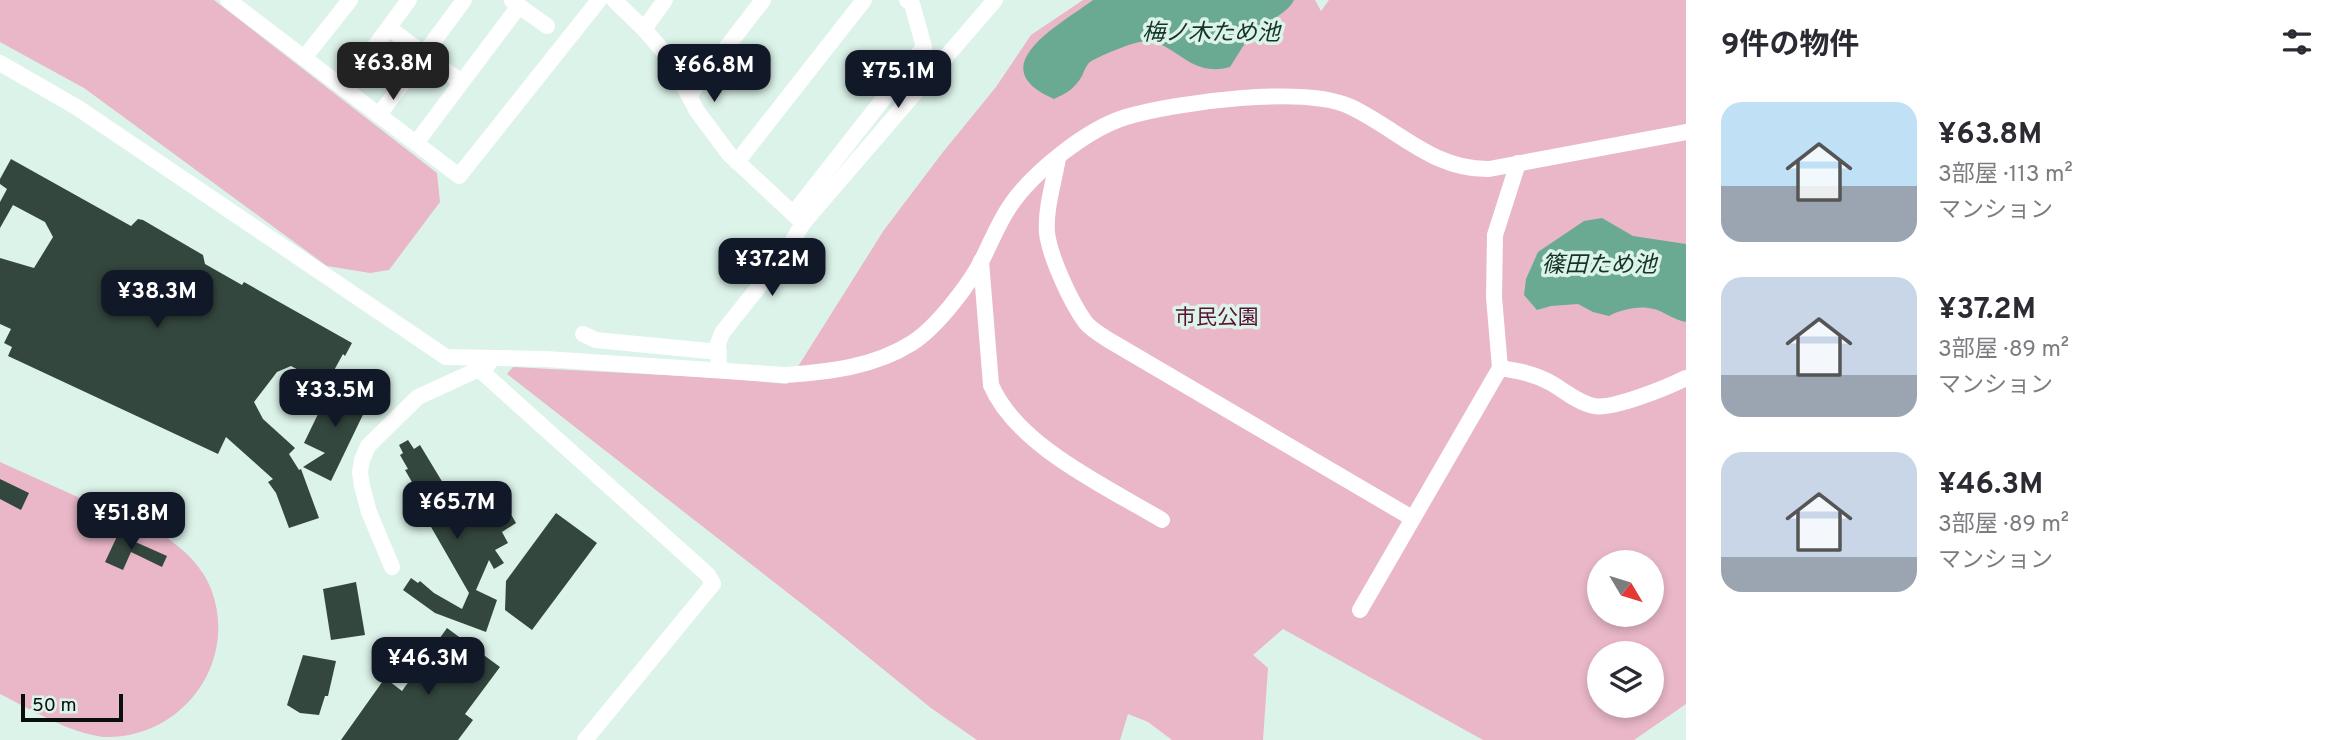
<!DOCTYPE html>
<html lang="ja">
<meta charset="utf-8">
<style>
:root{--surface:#fff;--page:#f7f7f7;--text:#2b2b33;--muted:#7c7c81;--accent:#111827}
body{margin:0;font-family:Overpass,"Noto Sans JP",sans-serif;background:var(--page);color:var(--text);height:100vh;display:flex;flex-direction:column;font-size:26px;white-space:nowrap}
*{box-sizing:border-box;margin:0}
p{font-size:23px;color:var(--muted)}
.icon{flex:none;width:38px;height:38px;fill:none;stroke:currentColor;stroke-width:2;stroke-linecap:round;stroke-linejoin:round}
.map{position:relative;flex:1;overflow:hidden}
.drawer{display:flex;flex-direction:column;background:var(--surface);width:665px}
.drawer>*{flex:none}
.needle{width:46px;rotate:128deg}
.tools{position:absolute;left:1587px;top:550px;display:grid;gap:14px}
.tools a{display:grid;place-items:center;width:77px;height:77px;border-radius:50%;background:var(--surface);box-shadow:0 4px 10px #0003;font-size:35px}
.scale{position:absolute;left:21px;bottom:18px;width:102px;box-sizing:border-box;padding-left:7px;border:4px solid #08100d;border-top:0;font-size:19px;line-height:24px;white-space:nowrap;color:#08100d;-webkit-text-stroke:5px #dcf3e9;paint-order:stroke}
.price{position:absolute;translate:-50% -60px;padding:0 16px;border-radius:14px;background:var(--accent);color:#fff;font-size:23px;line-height:46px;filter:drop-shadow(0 2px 4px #0008)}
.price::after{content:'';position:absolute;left:50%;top:42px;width:21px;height:16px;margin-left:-10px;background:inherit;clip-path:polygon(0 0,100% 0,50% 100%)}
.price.active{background:#222;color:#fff}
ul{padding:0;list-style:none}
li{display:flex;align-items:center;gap:21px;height:175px;padding:0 35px}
li span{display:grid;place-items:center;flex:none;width:196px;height:140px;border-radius:21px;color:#555}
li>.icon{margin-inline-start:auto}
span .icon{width:84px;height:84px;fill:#fffc;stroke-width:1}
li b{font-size:30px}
h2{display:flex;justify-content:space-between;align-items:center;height:84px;padding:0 35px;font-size:30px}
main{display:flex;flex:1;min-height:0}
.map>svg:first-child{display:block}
.green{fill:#e9b7c8;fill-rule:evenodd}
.water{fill:#6aaa92}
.building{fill:#34473f}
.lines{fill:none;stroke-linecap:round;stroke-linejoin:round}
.minor{stroke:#fff;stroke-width:16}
.labels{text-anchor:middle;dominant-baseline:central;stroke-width:7;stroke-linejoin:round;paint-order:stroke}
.park-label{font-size:21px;fill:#571133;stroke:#dcf3e9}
.water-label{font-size:23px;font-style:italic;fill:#153429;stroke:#dcf3e9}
</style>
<main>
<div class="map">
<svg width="1686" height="740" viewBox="0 0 1686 740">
<rect width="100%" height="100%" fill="#dcf3e9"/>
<g class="green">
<path d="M 0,0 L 214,0 L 437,173 L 440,202 L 389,270 L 370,273 L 327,266 L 84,88 L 0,42 Z"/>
<path d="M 1083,0 L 1315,0 L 1321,11 L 1329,0 L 1686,0 L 1686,704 L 1634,740 L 1483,740 L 1283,629 L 1253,655 L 1268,668 L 1263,740 L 1172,740 L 1148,722 L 1128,714 L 1120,740 L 977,740 L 931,708 L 820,618 L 507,374 L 513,367 L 720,378 L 787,384 L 884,230 L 943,152 L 996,87 L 1031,35 ZM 1600,562 L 1652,562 L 1652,614 L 1600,614 ZM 1600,653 L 1652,653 L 1652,705 L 1600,705 Z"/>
<path d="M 0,462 L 162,535 C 182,547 203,567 211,589 C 239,661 183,740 103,737 C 67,732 32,710 0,694 Z"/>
</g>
<g class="water">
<path d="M 1093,0 L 1294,0 C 1286,16 1264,21 1252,35 C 1243,44 1237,57 1230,67 C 1186,79 1175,37 1140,42 C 1131,43 1097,57 1090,62 C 1086,65 1084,72 1082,76 C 1074,89 1067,93 1054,99 C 979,67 1061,24 1093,0 Z"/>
<path d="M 1602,218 L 1633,236 L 1686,244 L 1686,322 C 1674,320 1665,312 1654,309 C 1640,305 1621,309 1609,316 L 1593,312 L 1578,304 L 1551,306 L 1537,310 L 1524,295 L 1526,279 L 1538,252 L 1584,221 Z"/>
</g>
<g class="building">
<path d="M 11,159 L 131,226 L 138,219 L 143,220 L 203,255 L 205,264 L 242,285 L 244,282 L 352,343 L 345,356 L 343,354 L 326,385 L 291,366 L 277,372 L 254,402 L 263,419 L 295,448 L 289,454 L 299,470 L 301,469 L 319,518 L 289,528 L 276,493 L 268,482 L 273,479 L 226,437 L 218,454 L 8,356 L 12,347 L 4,343 L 11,329 L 0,324 L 0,258 L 34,268 L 53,237 L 45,222 L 13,205 L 0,228 L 0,202 L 7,189 L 0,184 L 0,179 Z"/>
<path d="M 333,383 L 370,400 L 331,481 L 303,467 L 325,453 L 304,443 Z"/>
<path d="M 408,440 L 414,449 L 420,445 L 449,493 L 455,489 L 470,515 L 494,500 L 503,515 L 509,511 L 516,523 L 502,532 L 508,543 L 495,550 L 504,563 L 494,569 L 489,560 L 476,590 L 497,600 L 486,632 L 435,613 L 403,590 L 411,578 L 418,583 L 420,581 L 434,593 L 462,609 L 469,593 L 419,506 L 424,503 L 405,470 L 408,469 L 400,455 L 403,453 L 399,445 Z"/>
<path d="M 0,479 L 29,493 L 21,510 L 0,499 Z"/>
<path d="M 556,513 L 597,543 L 532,630 L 505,610 L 506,581 Z"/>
<path d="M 120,530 L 131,536 L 131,540 L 167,556 L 162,567 L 131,552 L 123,570 L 105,562 Z"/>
<path d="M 356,582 L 365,635 L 331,640 L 323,589 Z"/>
<path d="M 447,628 L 500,667 L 465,714 L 473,720 L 458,740 L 341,740 L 385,678 L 402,691 Z"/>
<path d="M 303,655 L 336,661 L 328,696 L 325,696 L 319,715 L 300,713 L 287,705 Z"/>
</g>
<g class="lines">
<g class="minor">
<path d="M 228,0 L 459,176 L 599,0"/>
<path d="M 614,0 L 644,29 L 669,58 L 697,111 L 729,154 L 803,223"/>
<path d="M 512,1 L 547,26"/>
<path d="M 389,28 L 461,82"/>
<path d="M 644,29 L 665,0"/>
<path d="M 304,58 L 350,0"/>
<path d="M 0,63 L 78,108 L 446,357 L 546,359 L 785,375 C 829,372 874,367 912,343 C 937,327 970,284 983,258 C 992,240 999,222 1010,206 C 1033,172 1087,129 1126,117 C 1176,102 1305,85 1351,107 C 1399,130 1433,170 1489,169 L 1686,132"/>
<path d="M 344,88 L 409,0"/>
<path d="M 689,96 L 763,0"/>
<path d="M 379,115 L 464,0"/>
<path d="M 416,143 L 519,6"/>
<path d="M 1058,158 C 1054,182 1045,209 1047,233 C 1050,257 1071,303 1086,323 C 1093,331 1104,337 1112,342 L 1412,518"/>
<path d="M 737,162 L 864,0"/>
<path d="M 793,214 L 924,47 L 912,4 L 907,0"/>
<path d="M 981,261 L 991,385 C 1017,446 1107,487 1162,520"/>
<path d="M 583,334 L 596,340 L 719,352"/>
<path d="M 1500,368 C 1519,371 1535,374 1551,383 C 1565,391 1578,403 1594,406 C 1612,410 1668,387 1686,378"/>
<path d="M 480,370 L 708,575 L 713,584 L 585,740"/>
<path d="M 719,370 L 718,344 L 722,333 L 787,251 L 803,223 L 995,0"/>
<path d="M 392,567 L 369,512 L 362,486 L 360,472 L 362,460 L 368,446 L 418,397 L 488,365"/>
<path d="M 1360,610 L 1500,368 L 1494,297 L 1495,235 L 1518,163"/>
</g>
</g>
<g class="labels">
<g class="park-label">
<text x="1217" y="318">市民公園</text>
</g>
<g class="water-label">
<text x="1211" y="34">梅ノ木ため池</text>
<text x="1599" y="266">篠田ため池</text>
</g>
</g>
</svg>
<div class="tools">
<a><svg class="needle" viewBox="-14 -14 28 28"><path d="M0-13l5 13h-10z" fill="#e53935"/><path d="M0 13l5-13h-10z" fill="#7c7c81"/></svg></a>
<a><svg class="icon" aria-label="layers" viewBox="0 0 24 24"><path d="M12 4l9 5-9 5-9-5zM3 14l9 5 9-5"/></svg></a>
</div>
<div class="scale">50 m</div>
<b class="price active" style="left:393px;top:102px">¥63.8M</b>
<b class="price" style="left:714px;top:104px">¥66.8M</b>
<b class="price" style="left:898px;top:110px">¥75.1M</b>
<b class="price" style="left:772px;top:298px">¥37.2M</b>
<b class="price" style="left:157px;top:330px">¥38.3M</b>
<b class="price" style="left:335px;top:429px">¥33.5M</b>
<b class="price" style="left:457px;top:541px">¥65.7M</b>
<b class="price" style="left:131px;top:552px">¥51.8M</b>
<b class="price" style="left:428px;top:697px">¥46.3M</b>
</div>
<section class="drawer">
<h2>9件の物件<svg class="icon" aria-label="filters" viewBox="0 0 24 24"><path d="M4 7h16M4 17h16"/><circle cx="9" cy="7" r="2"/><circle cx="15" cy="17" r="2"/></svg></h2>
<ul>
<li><span style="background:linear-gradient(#bfe0f5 60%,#9aa5b1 0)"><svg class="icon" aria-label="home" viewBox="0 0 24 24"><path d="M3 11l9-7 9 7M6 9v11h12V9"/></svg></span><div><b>¥63.8M</b><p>3部屋 · 113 m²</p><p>マンション</p></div></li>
<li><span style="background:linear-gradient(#c9d6e8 70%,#9aa5b1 0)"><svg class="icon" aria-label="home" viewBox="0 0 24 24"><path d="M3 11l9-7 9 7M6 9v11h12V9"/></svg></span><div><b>¥37.2M</b><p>3部屋 · 89 m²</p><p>マンション</p></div></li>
<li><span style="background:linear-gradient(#c9d6e8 75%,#9aa5b1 0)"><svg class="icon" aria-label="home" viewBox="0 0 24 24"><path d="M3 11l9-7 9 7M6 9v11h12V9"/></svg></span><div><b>¥46.3M</b><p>3部屋 · 89 m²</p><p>マンション</p></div></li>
</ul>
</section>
</main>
